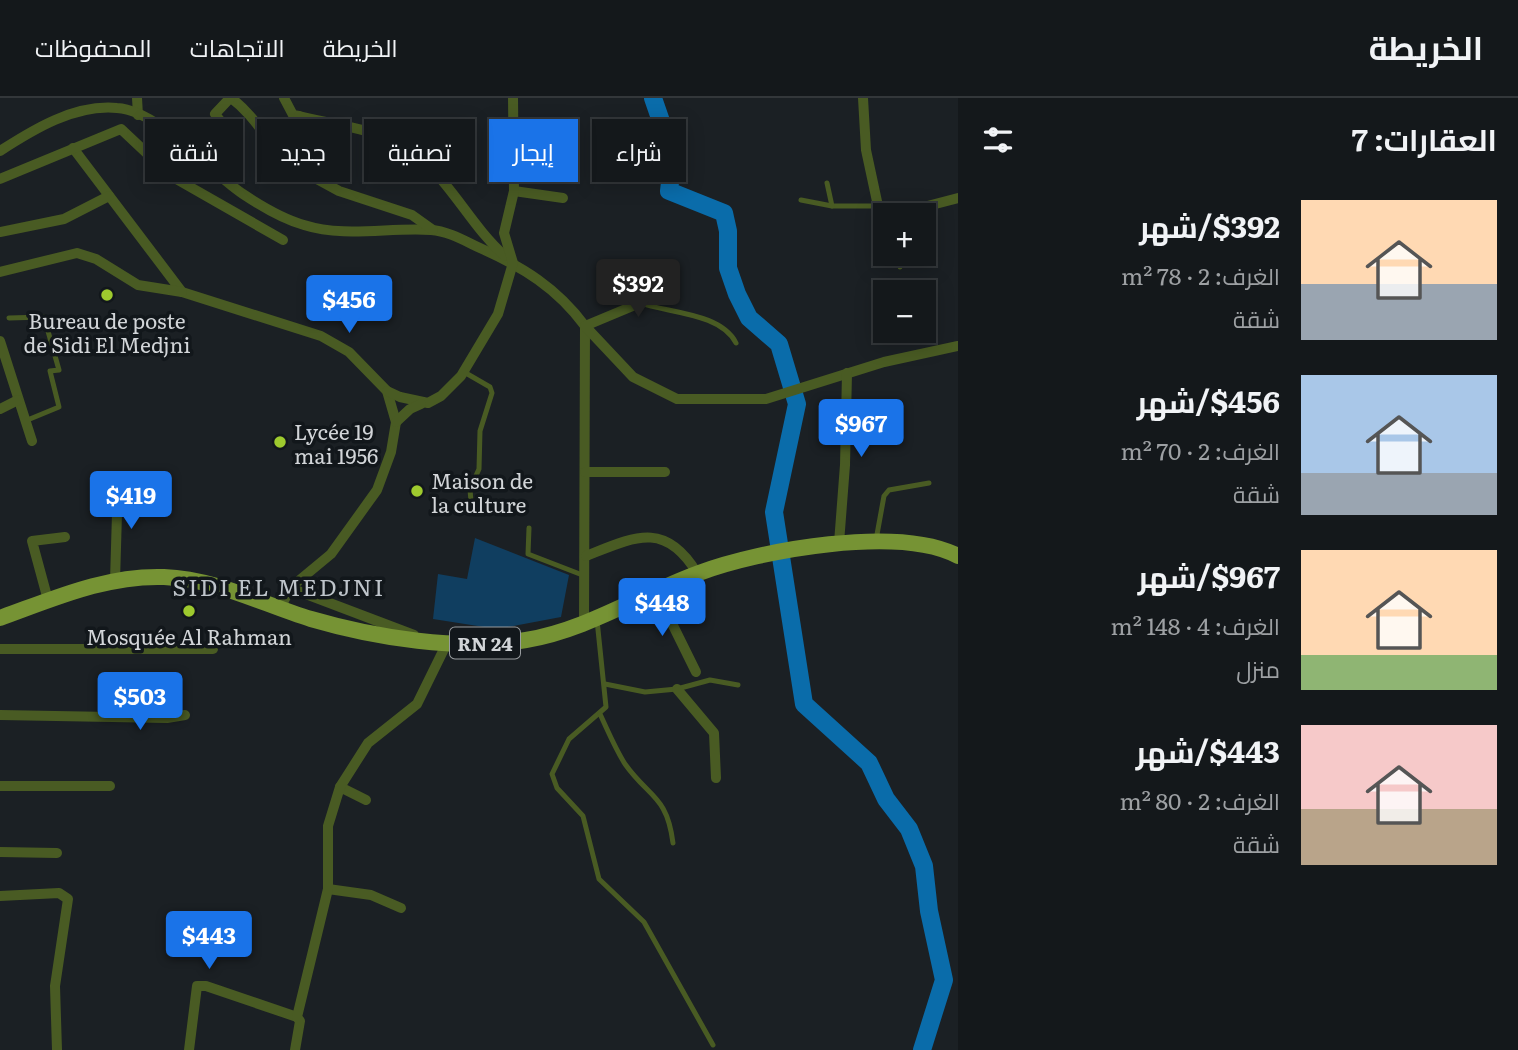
<!DOCTYPE html>
<html lang="ar">
<meta charset="utf-8">
<style>
:root{--surface:#14181b;--page:#212528;--text:#f1f3f6;--muted:#9da0a3;--line:#33373a;--accent:#1a73e8}
body{margin:0;font-family:Literata,Cairo,serif;background:var(--page);color:var(--text);direction:rtl;height:100vh;display:flex;flex-direction:column;font-size:26px;white-space:nowrap}
*{box-sizing:border-box;margin:0}
p{font-size:23px;color:var(--muted)}
.icon{flex:none;width:38px;height:38px;fill:none;stroke:currentColor;stroke-width:2;stroke-linecap:round;stroke-linejoin:round}
.map{position:relative;flex:1;overflow:hidden;direction:ltr}
.drawer{display:flex;flex-direction:column;background:var(--surface);width:560px}
.drawer>*{flex:none}
.top-card{position:absolute;left:21px;top:21px;width:665px;height:63px;direction:rtl;display:flex;gap:14px}
.tools{position:absolute;left:873px;top:105px;display:grid;gap:14px}
.tools a{display:grid;place-items:center;width:63px;height:63px;border-radius:0px;background:var(--surface);box-shadow:0 4px 18px #0003,0 0 0 2px var(--line);font-size:35px}
.price{position:absolute;translate:-50% -60px;padding:0 16px;border-radius:7px;background:var(--accent);color:#fff;font-size:23px;line-height:46px;filter:drop-shadow(0 2px 4px #0008)}
.price::after{content:'';position:absolute;left:50%;top:42px;width:21px;height:16px;margin-left:-10px;background:inherit;clip-path:polygon(0 0,100% 0,50% 100%)}
.price.current{background:#222;color:#fff}
ul{padding:0;list-style:none}
li{display:flex;align-items:center;gap:21px;height:175px;padding:0 21px}
li span{display:grid;place-items:center;flex:none;width:196px;height:140px;border-radius:0px;color:#555}
li>.icon{margin-inline-start:auto}
span .icon{width:84px;height:84px;fill:#fffc;stroke-width:1}
li b{font-size:30px}
h2{display:flex;justify-content:space-between;align-items:center;height:84px;padding:0 21px;font-size:30px}
.pill{padding:0 24px;border-radius:0px;background:var(--surface);box-shadow:0 4px 18px #0003,0 0 0 2px var(--line);font-size:24px;line-height:63px}
.pill.current{background:var(--accent);color:#fff}
header{display:flex;align-items:center;gap:42px;box-sizing:border-box;height:98px;padding:0 35px;background:var(--surface);border-bottom:2px solid var(--line)}
header strong{font-size:33px}
nav{display:flex;gap:38px;margin-inline-start:auto;font-size:24px}
main{display:flex;flex:1;min-height:0}
.map>svg:first-child{display:block}
.green{fill:#103e60}
.lines{fill:none;stroke-linecap:round;stroke-linejoin:round}
.river{stroke:#0a6caa;stroke-width:18}
.lane{stroke:#495b23;stroke-width:5}
.street{stroke:#495b23;stroke-width:10}
.primary{stroke:#769334;stroke-width:16}
.poi-dot{fill:#9eca2e;stroke:#12171b;stroke-width:2.5}
.labels{text-anchor:middle;dominant-baseline:central;stroke-width:7;stroke-linejoin:round;paint-order:stroke}
.shield{fill:#12171b;stroke:#989c9f;stroke-width:2}
.shield-label{font-size:19px;font-weight:bold;fill:#d2d5d8}
.poi-label{font-size:21px;fill:#d2d5d8;stroke:#12171b}
.neighbourhood-label{font-size:23px;letter-spacing:2px;fill:#bec4ca;stroke:#12171b}
</style>
<header>
<strong>الخريطة</strong>
<nav><a>الخريطة</a><a>الاتجاهات</a><a>المحفوظات</a></nav>
</header>
<main>
<section class="drawer">
<h2>العقارات: 7<svg class="icon" aria-label="filters" viewBox="0 0 24 24"><path d="M4 7h16M4 17h16"/><circle cx="9" cy="7" r="2"/><circle cx="15" cy="17" r="2"/></svg></h2>
<ul>
<li><span style="background:linear-gradient(#ffd9b3 60%,#9aa5b1 0)"><svg class="icon" aria-label="home" viewBox="0 0 24 24"><path d="M3 11l9-7 9 7M6 9v11h12V9"/></svg></span><div><b>$392/شهر</b><p>الغرف: 2 · 78 m²</p><p>شقة</p></div></li>
<li><span style="background:linear-gradient(#a9c7e8 70%,#9aa5b1 0)"><svg class="icon" aria-label="home" viewBox="0 0 24 24"><path d="M3 11l9-7 9 7M6 9v11h12V9"/></svg></span><div><b>$456/شهر</b><p>الغرف: 2 · 70 m²</p><p>شقة</p></div></li>
<li><span style="background:linear-gradient(#ffd9b3 75%,#8fb573 0)"><svg class="icon" aria-label="home" viewBox="0 0 24 24"><path d="M3 11l9-7 9 7M6 9v11h12V9"/></svg></span><div><b>$967/شهر</b><p>الغرف: 4 · 148 m²</p><p>منزل</p></div></li>
<li><span style="background:linear-gradient(#f6c9c9 60%,#b9a48a 0)"><svg class="icon" aria-label="home" viewBox="0 0 24 24"><path d="M3 11l9-7 9 7M6 9v11h12V9"/></svg></span><div><b>$443/شهر</b><p>الغرف: 2 · 80 m²</p><p>شقة</p></div></li>
</ul>
</section>
<div class="map">
<svg width="958" height="952" viewBox="0 0 958 952">
<rect width="100%" height="100%" fill="#1b2024"/>
<path class="green" d="M 475,440 L 569,477 L 561,519 L 497,531 L 433,521 L 438,476 L 467,481 Z"/>
<g class="lines">
<path class="river" d="M 653,0 L 673,58 L 669,93 L 724,115 L 728,133 L 728,170 L 737,196 L 749,220 L 779,246 L 797,306 L 774,414 L 804,606 L 869,665 L 886,701 L 909,731 L 924,768 L 929,813 L 944,882 L 922,952"/>
<g class="lane">
<path d="M 827,85 L 832,108 L 878,108"/>
<path d="M 801,102 L 832,108"/>
<path d="M 898,156 L 900,169"/>
<path d="M 640,205 C 669,215 721,215 736,245"/>
<path d="M 9,220 L 44,219 L 59,272 L 50,273 L 59,309 L 25,323"/>
<path d="M 464,274 L 490,289 L 492,295 L 480,333 L 479,371 L 470,391 L 471,404"/>
<path d="M 529,430 L 528,456 L 585,478"/>
<path d="M 876,442 L 884,398 L 889,392 L 929,385"/>
<path d="M 597,522 L 606,609 L 569,641 L 552,676 L 557,690 L 583,718 L 599,781 L 644,824 L 713,947"/>
<path d="M 605,586 L 645,594 L 677,591 L 710,582 L 738,587"/>
<path d="M 600,616 C 608,633 615,650 625,666 C 649,700 667,697 673,745"/>
</g>
<g class="street">
<path d="M 137,0 L 138,17"/>
<path d="M 231,0 C 257,19 270,50 295,69"/>
<path d="M 284,0 L 293,17 L 299,18"/>
<path d="M 863,0 L 866,52 L 878,108 L 893,117 L 958,100"/>
<path d="M 227,31 L 215,16 L 230,0"/>
<path d="M 73,50 L 182,194 L 321,238 L 349,254 L 387,293 L 396,324 L 391,354 L 377,392 L 331,456 L 290,490 L 281,509"/>
<path d="M 409,51 L 417,28"/>
<path d="M 0,53 C 34,31 75,6 117,10 C 160,13 208,73 243,96 C 261,108 283,121 304,127 C 345,140 389,129 431,132 C 448,133 465,143 480,150 C 523,169 557,190 585,228 L 584,525"/>
<path d="M 0,81 L 121,31 L 171,78 L 283,142"/>
<path d="M 514,93 L 563,100"/>
<path d="M 433,132 L 412,117 L 339,93 L 295,69 L 299,18 C 326,25 370,31 393,42 C 443,65 465,123 505,158"/>
<path d="M 0,134 L 64,121 L 109,98"/>
<path d="M 662,173 L 640,205 L 585,228 L 633,279 L 677,301 L 766,301 L 884,264 L 958,248"/>
<path d="M 0,174 L 77,155 L 96,161 L 138,187 L 182,194"/>
<path d="M 0,243 L 32,343"/>
<path d="M 387,293 L 400,299 L 428,305 L 441,298 L 461,278 L 498,216 L 513,165 L 504,135 L 514,93 L 513,0"/>
<path d="M 0,311 L 18,302"/>
<path d="M 396,324 L 410,311 L 421,306"/>
<path d="M 585,374 L 665,374"/>
<path d="M 839,445 L 845,367 L 847,275"/>
<path d="M 586,458 C 634,439 665,422 697,475"/>
<path d="M 115,483 L 118,382"/>
<path d="M 290,490 L 414,537"/>
<path d="M 656,493 L 696,574"/>
<path d="M 48,502 L 32,443 L 65,439"/>
<path d="M 0,551 L 213,551"/>
<path d="M 677,591 L 714,635 L 716,680"/>
<path d="M 0,617 L 167,620 L 185,617"/>
<path d="M 0,688 L 110,688"/>
<path d="M 340,689 L 366,702"/>
<path d="M 0,754 L 57,755"/>
<path d="M 328,791 L 371,797 L 401,810"/>
<path d="M 0,798 L 59,795 L 68,801 L 55,888 L 57,952"/>
<path d="M 189,952 L 197,888 L 206,888 L 297,919"/>
<path d="M 295,952 L 300,923 L 297,919 L 328,791 L 328,728 L 340,689 L 368,645 L 417,606 L 447,545"/>
</g>
<path class="primary" d="M 0,520 C 53,501 106,477 164,479 C 216,481 262,506 311,521 C 376,540 459,553 526,542 C 587,532 641,496 699,475 C 760,452 899,427 958,458"/>
</g>
<g class="poi-dot">
<circle cx="107" cy="197" r="7"/>
<circle cx="280" cy="344" r="7"/>
<circle cx="417" cy="393" r="7"/>
<circle cx="189" cy="513" r="7"/>
</g>
<g class="labels">
<rect class="shield" x="450" y="529.5" width="70" height="31" rx="5"/>
<g class="shield-label">
<text x="485" y="545">RN 24</text>
</g>
<g class="poi-label">
<text x="107" y="221">Bureau de poste<tspan x="107" dy="24">de Sidi El Medjni</tspan></text>
<text x="294" y="332" text-anchor="start">Lycée 19<tspan x="294" dy="24">mai 1956</tspan></text>
<text x="431" y="381" text-anchor="start">Maison de<tspan x="431" dy="24">la culture</tspan></text>
<text x="189" y="537">Mosquée Al Rahman</text>
</g>
<g class="neighbourhood-label">
<text x="279" y="488">SIDI EL MEDJNI</text>
</g>
</g>
</svg>
<div class="tools">
<a>+</a>
<a>−</a>
</div>
<b class="price current" style="left:638px;top:221px">$392</b>
<b class="price" style="left:349px;top:237px">$456</b>
<b class="price" style="left:861px;top:361px">$967</b>
<b class="price" style="left:131px;top:433px">$419</b>
<b class="price" style="left:662px;top:540px">$448</b>
<b class="price" style="left:140px;top:634px">$503</b>
<b class="price" style="left:209px;top:873px">$443</b>
<div class="top-card">
<a class="pill">شراء</a>
<a class="pill current">إيجار</a>
<a class="pill">تصفية</a>
<a class="pill">جديد</a>
<a class="pill">شقة</a>
</div>
</div>
</main>
